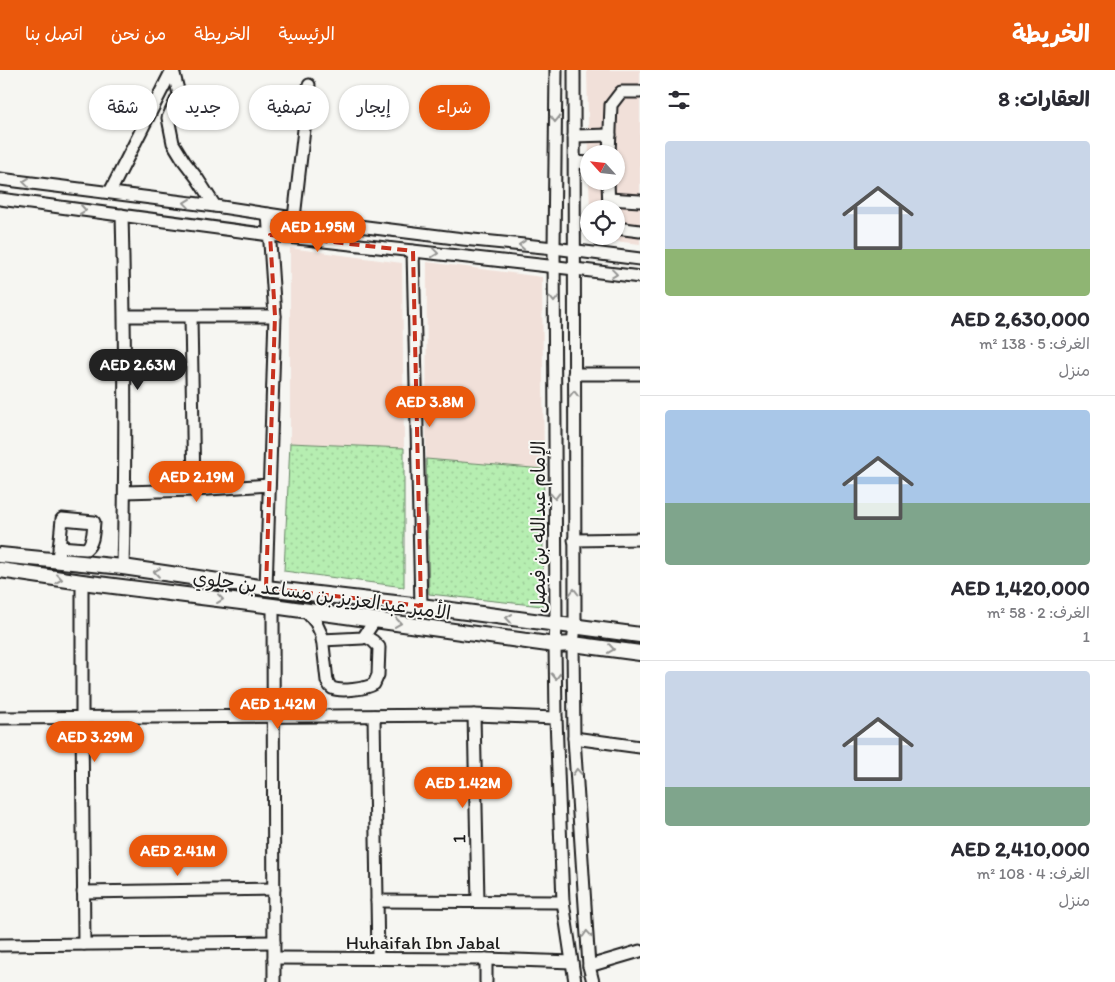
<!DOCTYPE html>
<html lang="ar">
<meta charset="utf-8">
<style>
:root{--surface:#fff;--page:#f7f7f7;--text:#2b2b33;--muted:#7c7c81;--line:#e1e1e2;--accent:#ea580c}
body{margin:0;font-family:Itim,"Playpen Sans Arabic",sans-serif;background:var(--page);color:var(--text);direction:rtl;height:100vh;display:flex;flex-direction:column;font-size:19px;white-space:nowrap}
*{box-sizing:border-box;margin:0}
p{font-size:16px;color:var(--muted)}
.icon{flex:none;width:28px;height:28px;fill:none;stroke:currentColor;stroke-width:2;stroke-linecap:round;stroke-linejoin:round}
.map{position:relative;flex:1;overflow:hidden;direction:ltr}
.side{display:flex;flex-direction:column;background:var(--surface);width:475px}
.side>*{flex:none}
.hud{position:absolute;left:15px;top:15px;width:475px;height:45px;direction:rtl;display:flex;gap:10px}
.needle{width:32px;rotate:297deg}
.buttons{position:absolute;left:580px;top:75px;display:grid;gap:10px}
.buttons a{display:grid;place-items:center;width:45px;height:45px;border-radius:50%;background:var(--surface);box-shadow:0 1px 4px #0004;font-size:25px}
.price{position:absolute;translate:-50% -42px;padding:0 11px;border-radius:18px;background:var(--accent);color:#fff;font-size:16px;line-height:32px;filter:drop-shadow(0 1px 2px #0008)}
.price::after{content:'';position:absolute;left:50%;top:30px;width:15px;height:11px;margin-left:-8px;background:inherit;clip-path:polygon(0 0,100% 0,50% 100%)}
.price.active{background:#222;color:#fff}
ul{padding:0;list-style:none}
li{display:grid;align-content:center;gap:10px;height:265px;padding:0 25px}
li+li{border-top:1px solid var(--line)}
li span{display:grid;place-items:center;height:155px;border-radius:5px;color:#555}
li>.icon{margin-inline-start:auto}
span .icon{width:90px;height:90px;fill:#fffc;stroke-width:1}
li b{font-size:21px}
h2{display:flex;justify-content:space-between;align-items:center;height:60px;padding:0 25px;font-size:21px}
.pill{padding:0 18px;border-radius:22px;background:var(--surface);box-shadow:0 1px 4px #0004;font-size:18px;line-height:45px}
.pill.active{background:var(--accent);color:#fff}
header{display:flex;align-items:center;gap:30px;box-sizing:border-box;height:70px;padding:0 25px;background:var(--accent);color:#fff}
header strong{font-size:24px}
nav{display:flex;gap:28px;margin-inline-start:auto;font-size:18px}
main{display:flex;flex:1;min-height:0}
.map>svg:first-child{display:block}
.built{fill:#f1e0d9}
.grass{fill:url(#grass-dots);stroke:#698566}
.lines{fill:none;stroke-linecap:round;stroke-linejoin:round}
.minor-casing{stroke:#1c1c1c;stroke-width:15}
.major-casing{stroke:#1c1c1c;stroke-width:18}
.minor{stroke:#f6f6f2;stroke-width:11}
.major{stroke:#f6f6f2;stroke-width:14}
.oneway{stroke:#949492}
.marked{fill:none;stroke:#c8321e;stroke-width:4;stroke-dasharray:10 6;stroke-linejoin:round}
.labels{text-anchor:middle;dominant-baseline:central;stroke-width:4;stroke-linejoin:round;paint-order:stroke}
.street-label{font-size:19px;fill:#1c1c1c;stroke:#f6f6f2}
</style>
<header>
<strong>الخريطة</strong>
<nav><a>الرئيسية</a><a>الخريطة</a><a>من نحن</a><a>اتصل بنا</a></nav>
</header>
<main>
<section class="side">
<h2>العقارات: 8<svg class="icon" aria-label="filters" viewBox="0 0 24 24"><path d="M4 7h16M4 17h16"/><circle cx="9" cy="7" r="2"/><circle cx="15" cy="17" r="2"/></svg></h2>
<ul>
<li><span style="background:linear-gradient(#c9d6e8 70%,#8fb573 0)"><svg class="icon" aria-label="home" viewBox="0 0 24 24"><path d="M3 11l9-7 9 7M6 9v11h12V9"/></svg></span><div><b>AED 2,630,000</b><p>الغرف: 5 · 138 m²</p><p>منزل</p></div></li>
<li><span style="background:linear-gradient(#a9c7e8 60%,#7fa58c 0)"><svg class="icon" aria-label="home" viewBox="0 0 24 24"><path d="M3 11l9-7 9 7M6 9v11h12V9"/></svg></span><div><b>AED 1,420,000</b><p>الغرف: 2 · 58 m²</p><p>1</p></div></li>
<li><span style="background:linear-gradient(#c9d6e8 75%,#7fa58c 0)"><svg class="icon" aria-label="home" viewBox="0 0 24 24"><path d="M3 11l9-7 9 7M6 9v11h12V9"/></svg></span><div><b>AED 2,410,000</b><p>الغرف: 4 · 108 m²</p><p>منزل</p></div></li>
</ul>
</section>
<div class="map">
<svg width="640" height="912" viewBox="0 0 640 912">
<defs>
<pattern id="grass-dots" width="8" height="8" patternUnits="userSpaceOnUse" patternTransform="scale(1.25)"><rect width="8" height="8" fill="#b6eeb1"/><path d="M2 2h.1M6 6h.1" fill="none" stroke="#9ccc98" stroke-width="1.8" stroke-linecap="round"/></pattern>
</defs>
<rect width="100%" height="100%" fill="#f6f6f2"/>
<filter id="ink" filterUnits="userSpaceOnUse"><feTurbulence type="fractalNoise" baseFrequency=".02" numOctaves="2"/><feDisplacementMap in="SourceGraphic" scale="10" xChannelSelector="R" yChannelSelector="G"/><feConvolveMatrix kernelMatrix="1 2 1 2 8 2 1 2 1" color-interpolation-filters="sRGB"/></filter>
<g filter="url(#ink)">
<g class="built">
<path d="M 587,0 L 640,0 L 640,174 L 590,168 L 590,166 L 616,166 L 616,139 L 590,139 L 589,111 L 616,111 L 616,84 L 589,84 L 589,90 Z"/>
<path d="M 290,178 L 402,193 L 404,378 L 290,373 Z"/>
<path d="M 427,192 L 542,207 L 544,399 L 426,389 Z"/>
</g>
<g class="grass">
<path d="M 290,373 L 404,378 L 404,517 L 284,501 Z"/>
<path d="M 426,389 L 544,399 L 542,536 L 429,524 Z"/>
</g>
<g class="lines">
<defs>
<g id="minor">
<path d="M 173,0 L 179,24 L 168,48 L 173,73 L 184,91 L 197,108 L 215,136"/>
<path d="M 556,0 L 554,178 L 556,554 L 555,575 L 556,648 L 563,832 L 575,912"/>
<path d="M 574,0 C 575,185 574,370 575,556 L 573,574 L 574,668 L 589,896 L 593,912"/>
<path d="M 574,66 L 610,65"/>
<path d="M 609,84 L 611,35 L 621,22 L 640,22"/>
<path d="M 575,92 L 589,93"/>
<path d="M 0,109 L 215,136 L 294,148 L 463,169 L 554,178 L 640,189"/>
<path d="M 608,111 L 609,139"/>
<path d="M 110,122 L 172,0"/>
<path d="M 0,129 L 270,165 L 575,199 L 640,207"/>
<path d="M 609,129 L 640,131"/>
<path d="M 122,145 C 125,263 126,380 123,497"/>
<path d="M 294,148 L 309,15"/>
<path d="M 616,158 L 640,161"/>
<path d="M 413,181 L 421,536"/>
<path d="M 125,246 L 275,246"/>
<path d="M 191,247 L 194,420"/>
<path d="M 574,304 L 640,304"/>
<path d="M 125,422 L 194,420 L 269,415"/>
<path d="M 574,470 L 640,469"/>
<path d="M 58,490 L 62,449 L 94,452 C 93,460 94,473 86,479 L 59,477"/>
<path d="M 82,512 L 82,648 L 84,874"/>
<path d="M 266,518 L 275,246 L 268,144"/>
<path d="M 273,536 L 274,912"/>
<path d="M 305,540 L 316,553 L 322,566 L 327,611 C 329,614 329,616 332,618 C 340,622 366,619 374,614 L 378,605 L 379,577 L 373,571 L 365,566"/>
<path d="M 322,570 L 363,568 L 375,550"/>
<path d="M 474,645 L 478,831"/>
<path d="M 374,646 L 378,889"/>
<path d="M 0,648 L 474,645 L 556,648"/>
<path d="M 574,668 L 640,677"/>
<path d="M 83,822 L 274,819"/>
<path d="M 377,831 L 563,832"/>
<path d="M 0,875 L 274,872"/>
<path d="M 274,888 L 486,889 L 572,892"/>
<path d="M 589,896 L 640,881"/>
<path d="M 486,912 L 486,889"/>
</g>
<g id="major">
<path d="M 0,485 L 123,497 L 266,518 L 421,536 L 640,565"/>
<path d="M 0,500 L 82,512 L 273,536 L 555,575 L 573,574 L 640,583"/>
</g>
</defs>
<use href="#minor" class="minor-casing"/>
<use href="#major" class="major-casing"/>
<use href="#minor" class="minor"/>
<use href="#major" class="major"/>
</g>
<defs><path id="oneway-chevron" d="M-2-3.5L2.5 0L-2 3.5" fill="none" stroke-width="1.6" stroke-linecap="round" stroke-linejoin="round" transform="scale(1.25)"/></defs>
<g class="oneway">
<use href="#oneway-chevron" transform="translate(555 49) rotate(91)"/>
<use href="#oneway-chevron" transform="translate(26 112) rotate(-173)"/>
<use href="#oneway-chevron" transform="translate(187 133) rotate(-173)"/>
<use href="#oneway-chevron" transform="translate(83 140) rotate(8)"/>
<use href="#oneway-chevron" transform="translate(522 175) rotate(-175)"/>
<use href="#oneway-chevron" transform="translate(435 183) rotate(7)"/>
<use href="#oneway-chevron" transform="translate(614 204) rotate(7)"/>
<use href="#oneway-chevron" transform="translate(554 229) rotate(90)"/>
<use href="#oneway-chevron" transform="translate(574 324) rotate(-90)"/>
<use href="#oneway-chevron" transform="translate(555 426) rotate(89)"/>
<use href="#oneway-chevron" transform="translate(157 502) rotate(-172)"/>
<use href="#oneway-chevron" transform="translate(59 509) rotate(8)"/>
<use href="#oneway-chevron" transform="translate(574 522) rotate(-90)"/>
<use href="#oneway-chevron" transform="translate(220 529) rotate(7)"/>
<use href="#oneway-chevron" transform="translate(509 548) rotate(-172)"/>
<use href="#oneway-chevron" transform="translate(398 553) rotate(8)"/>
<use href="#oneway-chevron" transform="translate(611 579) rotate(8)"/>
<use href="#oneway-chevron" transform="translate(556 606) rotate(89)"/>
<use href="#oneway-chevron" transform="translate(577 702) rotate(-94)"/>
<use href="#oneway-chevron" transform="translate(587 864) rotate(-94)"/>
</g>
</g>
<path class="marked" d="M 270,165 L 413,181 L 421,536 L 266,518 L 275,246 Z"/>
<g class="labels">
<g class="street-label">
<text transform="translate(538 457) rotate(-90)">الإمام عبدالله بن فيصل</text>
<text transform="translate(322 525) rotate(8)">الأمير عبدالعزيز بن مساعد بن جلوي</text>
<text transform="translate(459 769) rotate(-91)">1</text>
<text x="423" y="872">Huhaifah Ibn Jabal</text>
</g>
</g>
</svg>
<div class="buttons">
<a><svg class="needle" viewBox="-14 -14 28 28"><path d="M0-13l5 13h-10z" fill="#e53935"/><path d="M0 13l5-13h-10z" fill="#7c7c81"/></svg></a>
<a><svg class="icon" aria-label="locate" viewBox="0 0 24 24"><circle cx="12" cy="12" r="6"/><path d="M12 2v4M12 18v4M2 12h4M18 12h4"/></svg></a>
</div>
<b class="price" style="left:318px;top:183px">AED 1.95M</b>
<b class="price active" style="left:138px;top:321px">AED 2.63M</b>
<b class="price" style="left:430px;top:358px">AED 3.8M</b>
<b class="price" style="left:197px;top:433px">AED 2.19M</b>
<b class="price" style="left:278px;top:660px">AED 1.42M</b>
<b class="price" style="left:95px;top:693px">AED 3.29M</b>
<b class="price" style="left:463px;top:739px">AED 1.42M</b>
<b class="price" style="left:178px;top:807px">AED 2.41M</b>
<div class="hud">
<a class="pill active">شراء</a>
<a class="pill">إيجار</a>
<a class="pill">تصفية</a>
<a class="pill">جديد</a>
<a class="pill">شقة</a>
</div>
</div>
</main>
